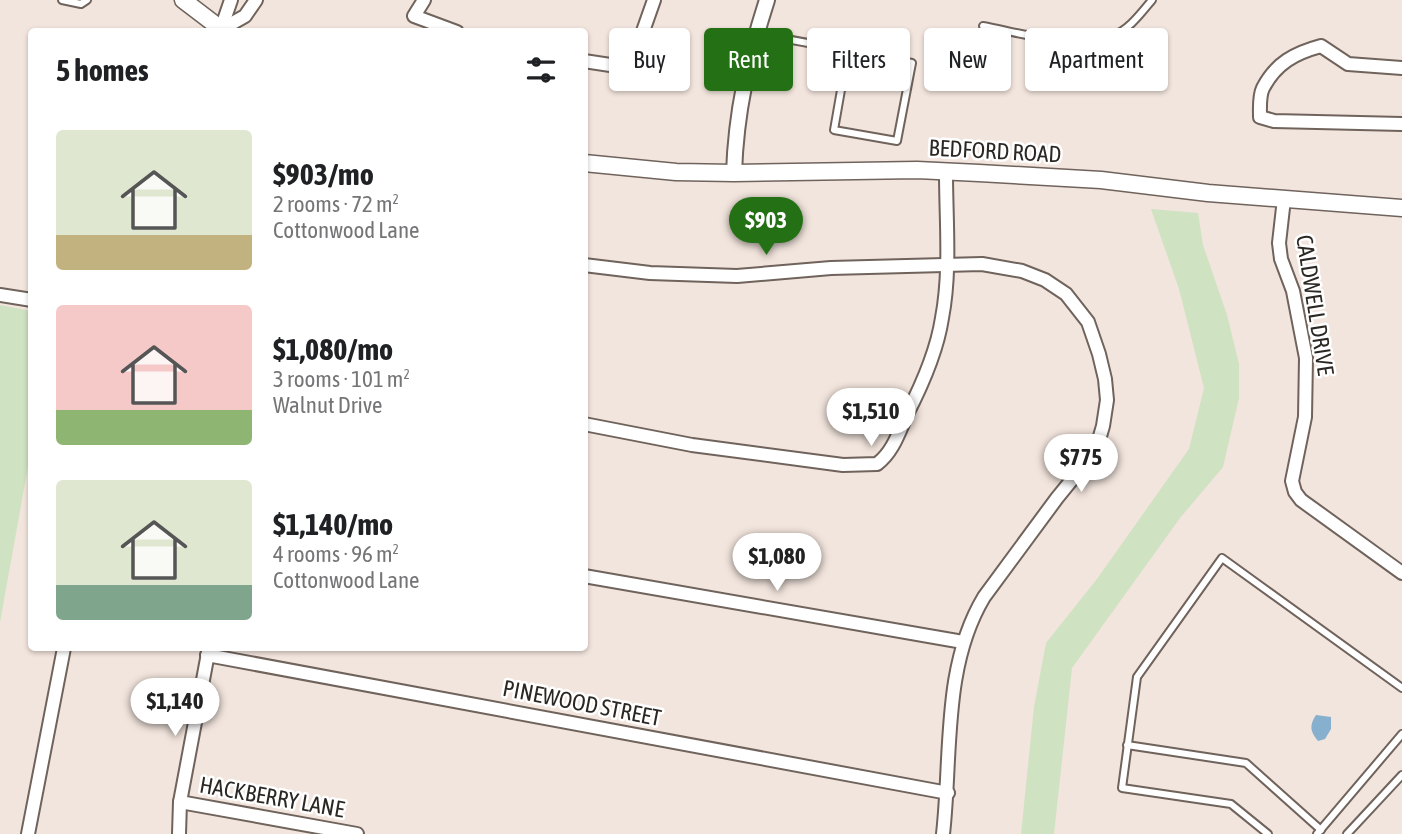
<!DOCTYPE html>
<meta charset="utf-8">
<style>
:root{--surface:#fff;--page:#f2f2f2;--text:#202124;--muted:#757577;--accent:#247014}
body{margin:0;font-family:"Asap Condensed",sans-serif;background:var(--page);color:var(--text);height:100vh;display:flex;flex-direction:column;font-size:26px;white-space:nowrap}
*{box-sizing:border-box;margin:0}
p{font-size:23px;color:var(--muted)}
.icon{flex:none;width:38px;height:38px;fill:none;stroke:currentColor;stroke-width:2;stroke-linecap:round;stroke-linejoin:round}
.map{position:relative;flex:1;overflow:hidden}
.panel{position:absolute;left:28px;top:28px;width:560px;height:623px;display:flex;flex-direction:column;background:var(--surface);border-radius:7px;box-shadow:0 2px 5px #0004}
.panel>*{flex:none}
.top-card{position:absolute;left:609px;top:28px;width:665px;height:63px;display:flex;gap:14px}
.price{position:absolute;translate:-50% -60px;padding:0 16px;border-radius:24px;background:#fff;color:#222;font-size:23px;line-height:46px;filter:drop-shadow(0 2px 4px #0008)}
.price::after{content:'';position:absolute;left:50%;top:42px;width:21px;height:16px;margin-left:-10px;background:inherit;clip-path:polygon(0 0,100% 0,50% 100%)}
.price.active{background:var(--accent);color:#fff}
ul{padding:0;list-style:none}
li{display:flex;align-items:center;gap:21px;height:175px;padding:0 28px}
li span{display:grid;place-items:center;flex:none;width:196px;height:140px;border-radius:7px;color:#555}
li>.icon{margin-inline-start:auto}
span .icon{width:84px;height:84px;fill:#fffc;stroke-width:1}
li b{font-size:30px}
h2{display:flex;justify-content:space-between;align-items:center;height:84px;padding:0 28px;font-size:30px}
.pill{padding:0 24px;border-radius:7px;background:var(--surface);box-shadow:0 2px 5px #0004;font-size:24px;line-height:63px}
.pill.active{background:var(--accent);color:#fff}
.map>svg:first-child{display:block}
.green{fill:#cfe2c1}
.water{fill:#86b0ce}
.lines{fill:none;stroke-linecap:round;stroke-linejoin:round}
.service-casing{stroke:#6f635c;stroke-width:10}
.minor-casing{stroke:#6f635c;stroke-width:16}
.tertiary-casing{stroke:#6f635c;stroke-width:18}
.secondary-casing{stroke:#6f635c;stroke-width:19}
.service{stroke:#fff;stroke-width:6}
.minor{stroke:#fff;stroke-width:12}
.tertiary{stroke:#fff;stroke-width:14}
.secondary{stroke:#fff;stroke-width:16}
.labels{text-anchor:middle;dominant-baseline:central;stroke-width:5;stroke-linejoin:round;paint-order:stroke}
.street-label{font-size:23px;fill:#2b2723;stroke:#fff}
</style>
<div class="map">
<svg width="1402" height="834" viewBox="0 0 1402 834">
<rect width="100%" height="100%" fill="#f2e5dd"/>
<g class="green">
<path d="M 1151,209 L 1198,213 L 1203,245 L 1227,315 L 1239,364 L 1239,398 L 1223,467 L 1180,518 L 1072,668 L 1054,834 L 1021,834 L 1034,707 L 1046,643 L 1097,579 L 1189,449 L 1204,388 L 1179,289 Z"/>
<path d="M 0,305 L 31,311 L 31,450 L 0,622 Z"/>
</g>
<path class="water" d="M 1316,715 L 1331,717 L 1331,729 L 1325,739 L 1318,741 C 1310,731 1309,726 1316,715 Z"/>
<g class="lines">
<defs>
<g id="service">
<path d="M 62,0 L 81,4 L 87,0"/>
<path d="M 983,26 C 1021,33 1075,50 1112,36 C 1129,30 1141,13 1152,0"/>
<path d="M 758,34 C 810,43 861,53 912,63 L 897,141 L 834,130 L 848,50"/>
<path d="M 1127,745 L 1246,763 L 1321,830"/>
<path d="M 1268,834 L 1231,804 L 1122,788 L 1137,677 L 1222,558 L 1402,688"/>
<path d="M 1317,834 L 1402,734"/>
<path d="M 1347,834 L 1402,775"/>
</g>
<g id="minor">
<path d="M 424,0 L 414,16 L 457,32"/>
<path d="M 222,29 L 245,16 L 256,0"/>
<path d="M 220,32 L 231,0"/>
<path d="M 584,61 L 630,68 L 654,0"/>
<path d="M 1402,68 L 1348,64 L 1321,46 C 1295,53 1276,63 1263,88 C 1259,96 1260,108 1260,117 L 1274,121 L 1402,124"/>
<path d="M 1284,199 L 1279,243 L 1281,259 L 1293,291 L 1306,358 L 1305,417 L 1292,481 L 1295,492 L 1301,500 L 1402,573"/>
<path d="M 584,265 L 650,273 L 737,276 L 831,268 L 982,264 L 1022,271 L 1045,280 L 1066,294 L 1088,322 L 1099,354 L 1105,379 L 1107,400 L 1103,426 L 1098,443 L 1088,460 L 1057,498 L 984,597 C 942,667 952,755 943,834"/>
<path d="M 0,295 L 32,300"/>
<path d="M 584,424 L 692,445 L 843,465 L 877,464 C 893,452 899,432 907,414 C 922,385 937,351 942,318 C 951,271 946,221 946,173"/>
<path d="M 584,576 L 963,642"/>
<path d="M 207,655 L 948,793"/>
<path d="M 180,802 L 357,834"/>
<path d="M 28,834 L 64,648"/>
<path d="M 179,834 L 180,802 L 209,648"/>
</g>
<path id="tertiary" d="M 734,173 C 736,112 748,59 767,0"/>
<g id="secondary">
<path d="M 183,0 L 225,32"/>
<path d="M 584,163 L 676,172 L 734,173 L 917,170 L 979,173 L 1101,180 L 1208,193 L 1402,208"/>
</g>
</defs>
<use href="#service" class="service-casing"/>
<use href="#minor" class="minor-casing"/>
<use href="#tertiary" class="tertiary-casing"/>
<use href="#secondary" class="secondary-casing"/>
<use href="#service" class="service"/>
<use href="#minor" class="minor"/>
<use href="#tertiary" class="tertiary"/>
<use href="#secondary" class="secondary"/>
</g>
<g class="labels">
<g class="street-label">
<text transform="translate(995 151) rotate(3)">BEDFORD ROAD</text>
<text transform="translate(1315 305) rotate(81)">CALDWELL DRIVE</text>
<text transform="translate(582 703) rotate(11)">PINEWOOD STREET</text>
<text transform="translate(272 797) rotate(10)">HACKBERRY LANE</text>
</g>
</g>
</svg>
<b class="price active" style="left:766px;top:257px">$903</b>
<b class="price" style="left:871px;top:448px">$1,510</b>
<b class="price" style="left:1081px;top:494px">$775</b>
<b class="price" style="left:777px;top:593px">$1,080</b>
<b class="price" style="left:175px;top:738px">$1,140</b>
<div class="top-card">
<a class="pill">Buy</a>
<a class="pill active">Rent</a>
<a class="pill">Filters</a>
<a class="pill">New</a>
<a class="pill">Apartment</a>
</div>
<section class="panel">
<h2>5 homes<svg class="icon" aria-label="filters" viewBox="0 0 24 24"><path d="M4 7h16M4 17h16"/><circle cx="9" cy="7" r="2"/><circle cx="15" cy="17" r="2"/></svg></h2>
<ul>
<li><span style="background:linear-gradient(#dfe7d0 75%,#c2b280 0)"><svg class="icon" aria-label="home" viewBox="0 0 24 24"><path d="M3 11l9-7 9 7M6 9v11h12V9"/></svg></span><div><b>$903/mo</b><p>2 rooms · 72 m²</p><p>Cottonwood Lane</p></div></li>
<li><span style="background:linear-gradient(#f6c9c9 75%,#8fb573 0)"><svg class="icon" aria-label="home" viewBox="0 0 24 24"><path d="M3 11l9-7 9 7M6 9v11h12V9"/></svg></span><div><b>$1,080/mo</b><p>3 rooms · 101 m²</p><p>Walnut Drive</p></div></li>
<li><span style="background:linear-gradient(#dfe7d0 75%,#7fa58c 0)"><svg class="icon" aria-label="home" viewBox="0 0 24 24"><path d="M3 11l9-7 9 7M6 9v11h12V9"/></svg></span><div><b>$1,140/mo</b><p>4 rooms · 96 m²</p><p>Cottonwood Lane</p></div></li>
</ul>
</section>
</div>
